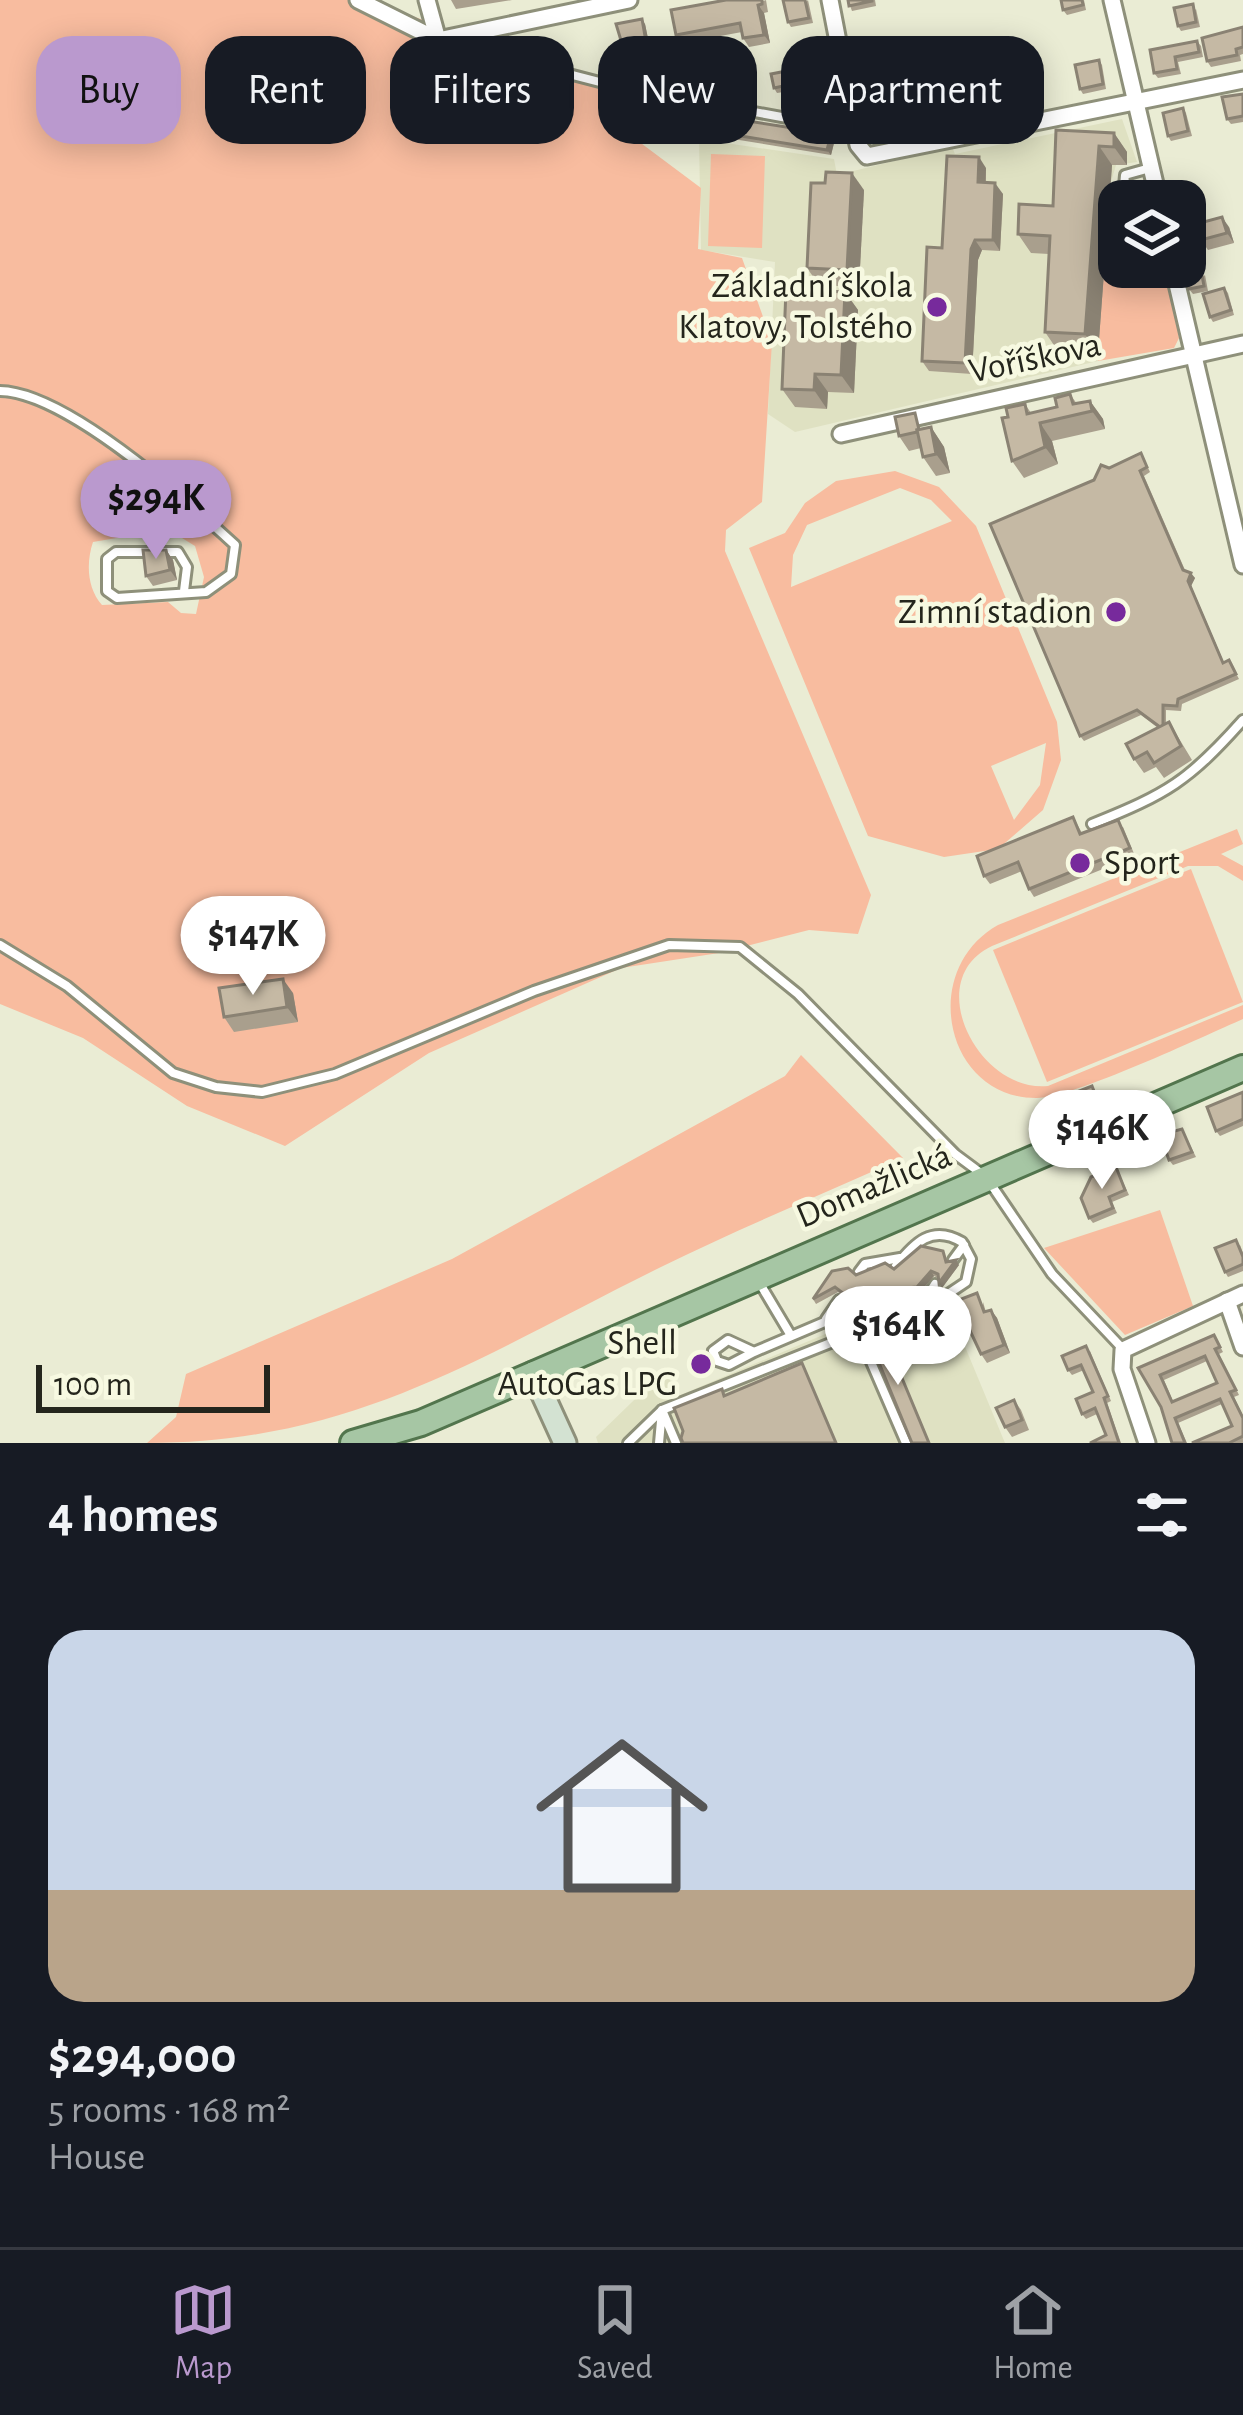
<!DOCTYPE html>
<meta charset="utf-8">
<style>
:root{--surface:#171b24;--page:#242831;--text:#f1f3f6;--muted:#9ea1a6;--line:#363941;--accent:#ba99ce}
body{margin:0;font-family:"Alegreya Sans",sans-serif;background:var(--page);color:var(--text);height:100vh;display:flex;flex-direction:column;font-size:45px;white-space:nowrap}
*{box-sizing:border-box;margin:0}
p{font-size:39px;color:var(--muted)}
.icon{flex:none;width:66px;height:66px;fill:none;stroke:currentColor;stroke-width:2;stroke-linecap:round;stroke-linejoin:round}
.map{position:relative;height:1443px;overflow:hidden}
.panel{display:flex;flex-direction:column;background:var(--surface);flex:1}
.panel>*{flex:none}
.guide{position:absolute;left:36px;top:36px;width:1173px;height:108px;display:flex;gap:24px}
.controls{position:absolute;left:1098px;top:180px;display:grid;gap:24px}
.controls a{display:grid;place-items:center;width:108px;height:108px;border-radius:24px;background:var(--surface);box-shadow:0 6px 30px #0003;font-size:60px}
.scale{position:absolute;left:36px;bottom:30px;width:234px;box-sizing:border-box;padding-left:12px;border:6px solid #24251c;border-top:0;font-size:33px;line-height:42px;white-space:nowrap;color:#24251c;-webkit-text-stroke:9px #f7f9e1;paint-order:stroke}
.price{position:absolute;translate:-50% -102px;padding:0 27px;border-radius:42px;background:#fff;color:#222;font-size:39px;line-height:78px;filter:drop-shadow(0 3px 6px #0008)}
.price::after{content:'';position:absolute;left:50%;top:72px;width:36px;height:27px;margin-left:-18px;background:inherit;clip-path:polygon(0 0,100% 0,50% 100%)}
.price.active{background:var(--accent);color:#111}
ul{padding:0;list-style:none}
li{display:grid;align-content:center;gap:24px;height:636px;padding:0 48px}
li+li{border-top:3px solid var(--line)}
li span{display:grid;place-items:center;height:372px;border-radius:36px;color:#555}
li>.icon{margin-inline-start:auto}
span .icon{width:216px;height:216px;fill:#fffc;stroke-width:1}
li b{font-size:51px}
h2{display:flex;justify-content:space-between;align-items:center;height:144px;padding:0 48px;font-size:51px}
.pill{padding:0 42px;border-radius:36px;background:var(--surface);box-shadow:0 6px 30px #0003;font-size:42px;line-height:108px}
.pill.active{background:var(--accent);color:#111}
.menu{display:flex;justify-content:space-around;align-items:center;height:168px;border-top:3px solid var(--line);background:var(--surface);font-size:33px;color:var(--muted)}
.menu a{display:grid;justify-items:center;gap:6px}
.menu .active{color:var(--accent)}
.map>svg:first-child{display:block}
.built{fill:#dfe1c2}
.green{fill:#f8bc9f;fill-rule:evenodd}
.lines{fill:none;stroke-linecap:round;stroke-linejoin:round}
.service-casing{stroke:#8e907a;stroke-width:14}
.minor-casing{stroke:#8e907a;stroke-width:21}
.secondary-casing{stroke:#8e907a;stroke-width:27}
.primary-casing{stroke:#52754d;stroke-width:30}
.service{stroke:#fff;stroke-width:8}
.minor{stroke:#fff;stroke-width:15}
.secondary{stroke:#d3e2d2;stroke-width:21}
.primary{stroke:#a6c6a4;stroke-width:24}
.wall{fill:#a99f8d;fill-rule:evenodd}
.shaded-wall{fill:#8a8273}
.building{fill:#c5b9a4;stroke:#8a8273;stroke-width:3;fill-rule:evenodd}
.poi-dot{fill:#772a9c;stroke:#f7f9e1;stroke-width:4.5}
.labels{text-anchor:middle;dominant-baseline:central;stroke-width:9;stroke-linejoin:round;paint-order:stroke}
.poi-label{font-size:36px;fill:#24251c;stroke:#f7f9e1;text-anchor:end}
.street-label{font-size:36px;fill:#24251c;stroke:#f7f9e1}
</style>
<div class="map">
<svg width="1243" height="1443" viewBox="0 0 1243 1443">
<rect width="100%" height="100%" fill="#eaecd4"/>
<g class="built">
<path d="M 1122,119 L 1137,162 L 1116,165 L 1111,182 L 1098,361 L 795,432 L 768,414 L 775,262 L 701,250 L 699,139 L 834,159 L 837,175 L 952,147 L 955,154 Z"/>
<path d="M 949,1308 L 1005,1443 L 598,1443 L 596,1437 L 665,1370 L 678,1396 L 861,1319 L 877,1317 L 883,1328 L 940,1323 L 943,1309 Z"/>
</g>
<g class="green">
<path d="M 0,0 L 370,0 L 617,93 L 618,126 L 701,188 L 698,249 L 742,258 L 772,342 L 762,502 L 726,530 L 725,551 L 871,895 L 858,934 L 809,930 L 719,953 L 621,968 L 429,1053 L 285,1146 L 187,1106 L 83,1038 L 0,1004 ZM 140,534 L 182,538 L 195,546 L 204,577 L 196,614 L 181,613 L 168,602 L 102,605 C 87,588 86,563 93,542 Z"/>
<path d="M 711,154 L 765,156 L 762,248 L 708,246 Z"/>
<path d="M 1111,201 L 1119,201 L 1119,267 L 1168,267 L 1179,338 L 1174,348 L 1098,361 L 1103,235 L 1109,235 Z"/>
<path d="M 895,471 L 939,487 L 976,526 L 1057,722 L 1061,760 L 1043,810 L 998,849 L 944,857 L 868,836 L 749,548 L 785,533 L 805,503 L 836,481 ZM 900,488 L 931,500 L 952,521 L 791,587 L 793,555 L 807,525 ZM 1046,743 L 1040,785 L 1014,820 L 991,766 Z"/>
<path d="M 1237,829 L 1243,844 L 1221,854 L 1243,866 L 1243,881 L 1218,866 L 1188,866 L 992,946 C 920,980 979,1093 1048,1086 L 1243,1005 L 1243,1019 C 1204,1036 1071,1099 1036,1098 C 945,1098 918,970 998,925 Z"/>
<path d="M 1191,869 L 1243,1002 L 1047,1082 L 993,950 Z"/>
<path d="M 801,1055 L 903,1158 C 823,1194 740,1228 661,1267 C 482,1355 355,1443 147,1443 L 176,1417 L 186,1374 L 452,1259 L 785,1076 Z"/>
<path d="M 1160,1210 L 1193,1306 L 1125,1335 L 1044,1248 Z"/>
</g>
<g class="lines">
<defs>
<g id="service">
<path d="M 445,42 L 619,87 L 852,130"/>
<path d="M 1123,198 L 1125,175 L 1150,168"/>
<path d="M 0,391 C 65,392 186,500 235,545 L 231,574 L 206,592 L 117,598 L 107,591 L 107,559 L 116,552 L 178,552 L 187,567 L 184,591"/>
<path d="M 1092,824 C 1167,794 1189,781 1243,720"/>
<path d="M 0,945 L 67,986 L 173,1073 L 216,1087 L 262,1092 L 335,1074 L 534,991 L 669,945 L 740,947 L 798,994 L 955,1154 L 986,1177 L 1052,1274 L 1122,1348"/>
<path d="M 953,1260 L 964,1245"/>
<path d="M 859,1272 L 865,1264 L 900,1258"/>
<path d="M 759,1282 L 790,1334"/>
<path d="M 925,1300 L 935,1284"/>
<path d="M 826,1319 L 839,1300"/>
<path d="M 754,1352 L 729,1365 L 717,1361 L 713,1351 L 728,1340 L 754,1352 L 848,1312 L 942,1298 L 966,1282 L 971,1259 L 962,1242 C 932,1224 914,1243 896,1266"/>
<path d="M 628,1443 L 662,1410 L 858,1332 L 906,1443"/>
<path d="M 659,1443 L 662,1410 L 676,1443"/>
</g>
<g id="minor">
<path d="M 358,0 L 438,40"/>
<path d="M 427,0 L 438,40"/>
<path d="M 830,0 L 858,145 L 867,156 L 1243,80"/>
<path d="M 1112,0 L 1159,201"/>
<path d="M 438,40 L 629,0"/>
<path d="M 1173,267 L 1243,565"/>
<path d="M 841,434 L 1243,344"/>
<path d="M 1227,1301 L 1243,1347"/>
<path d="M 1147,1443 L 1122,1369 L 1123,1350 L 1243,1294"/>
</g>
<path id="secondary" d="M 533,1373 L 565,1443"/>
<path id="primary" d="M 353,1443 L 421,1423 L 1243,1068"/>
</defs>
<use href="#service" class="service-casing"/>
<use href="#minor" class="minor-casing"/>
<use href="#secondary" class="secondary-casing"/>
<use href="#primary" class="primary-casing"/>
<use href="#service" class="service"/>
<use href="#minor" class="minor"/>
<use href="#secondary" class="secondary"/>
<use href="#primary" class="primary"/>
</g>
<g class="wall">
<path d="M 451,0 L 512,0 L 456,9 Z"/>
<path d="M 766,0 L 768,12 L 764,13 L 770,43 L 749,47 L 743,38 L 742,32 L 682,43 L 676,35 Z"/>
<path d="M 808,0 L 813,23 L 791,27 L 788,22 Z"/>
<path d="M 848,0 L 875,0 L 876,6 L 852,11 Z"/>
<path d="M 1084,0 L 1086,10 L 1067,15 L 1063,10 Z"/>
<path d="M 1196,9 L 1200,27 L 1181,31 L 1178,26 Z"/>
<path d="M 645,24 L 652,58 L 629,62 L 626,57 Z"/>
<path d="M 1243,27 L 1243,54 L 1240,55 L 1241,61 L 1211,67 L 1207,61 Z"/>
<path d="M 1197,41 L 1201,46 L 1203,57 L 1178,62 L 1181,74 L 1158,78 L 1154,73 Z"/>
<path d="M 1099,60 L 1102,65 L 1106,89 L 1083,94 L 1080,89 Z"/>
<path d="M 1036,66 L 1040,71 L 1042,102 L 874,134 L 871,129 Z"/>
<path d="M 810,72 L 811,76 L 820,74 L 824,79 L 827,93 L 794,99 L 790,91 L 777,93 L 774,88 Z"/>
<path d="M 745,87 L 747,100 L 733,100 L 729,95 Z"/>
<path d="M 1243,94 L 1243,122 L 1231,124 L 1227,119 Z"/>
<path d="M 1183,108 L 1186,113 L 1192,136 L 1171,141 L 1168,136 Z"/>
<path d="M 630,118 L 831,134 L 835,139 L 831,155 L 634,123 Z"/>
<path d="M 1056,130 L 1114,133 L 1127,152 L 1127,165 L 1112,165 L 1098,353 L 1058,351 L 1045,332 L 1049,254 L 1031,253 L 1018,234 L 1053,206 Z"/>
<path d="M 986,168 L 986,183 L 1003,194 L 1000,251 L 982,250 L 978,260 L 972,374 L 929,371 L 922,361 L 942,248 Z"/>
<path d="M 864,190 L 859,287 L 819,285 L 807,268 Z"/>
<path d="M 1229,227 L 1234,243 L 1208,250 L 1201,240 Z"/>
<path d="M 1205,275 L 1208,291 L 1193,294 L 1189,289 Z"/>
<path d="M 1224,288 L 1228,293 L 1234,315 L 1213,322 L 1210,317 Z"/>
<path d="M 845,292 L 858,310 L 854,393 L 828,392 L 827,409 L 795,407 L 782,389 Z"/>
<path d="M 1070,394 L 1077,404 L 1090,401 L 1103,419 L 1105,429 L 1052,441 L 1058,464 L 1024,478 L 1012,461 L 1025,404 L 1031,413 L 1057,407 Z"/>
<path d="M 931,427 L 944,447 L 950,473 L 936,476 L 923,457 L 921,448 L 909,451 L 899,436 Z"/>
<path d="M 1141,453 L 1150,472 L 1144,476 L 1185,570 L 1195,578 L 1191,586 L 1224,663 L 1229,660 L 1239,679 L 1182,704 L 1181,711 L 1166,710 L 1166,724 L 1169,722 L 1192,760 L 1164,778 L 1156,767 L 1144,773 L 1134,759 L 1158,728 L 1141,715 L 1084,741 L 1080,736 L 1094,480 L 1109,468 Z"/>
<path d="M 166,550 L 173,560 L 177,580 L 153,586 L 146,576 Z"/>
<path d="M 1073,817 L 1082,833 L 1123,827 L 1135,856 L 1034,897 L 1029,889 L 1022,871 L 990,884 L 984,876 Z"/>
<path d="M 293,993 L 298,1022 L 234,1032 L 224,1017 Z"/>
<path d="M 1092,1086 L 1101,1104 L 1073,1115 L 1070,1110 Z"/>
<path d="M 1243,1092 L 1243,1126 L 1220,1136 L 1216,1131 Z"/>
<path d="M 1182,1129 L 1196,1157 L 1173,1165 L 1169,1160 Z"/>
<path d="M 1116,1167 L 1129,1195 L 1112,1202 L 1117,1213 L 1093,1223 L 1089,1218 Z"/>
<path d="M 1240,1245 L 1243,1253 L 1243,1271 L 1228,1277 L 1225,1272 Z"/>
<path d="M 943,1251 L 948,1262 L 959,1265 L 942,1288 L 939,1283 L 938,1278 L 934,1276 L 920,1292 L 847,1299 L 838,1292 L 816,1304 L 813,1299 L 856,1275 L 894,1269 Z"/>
<path d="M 983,1302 L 986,1312 L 991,1310 L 997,1318 L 1010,1353 L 987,1363 L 981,1354 Z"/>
<path d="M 1214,1335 L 1223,1352 L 1219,1354 L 1239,1395 L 1234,1397 L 1243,1416 L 1243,1443 L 1192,1443 L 1232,1426 L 1222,1404 L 1178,1423 L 1187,1443 L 1172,1443 L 1161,1407 L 1138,1368 ZM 1207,1361 L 1217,1383 L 1173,1401 L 1164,1380 Z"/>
<path d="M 1090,1351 L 1111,1401 L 1107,1403 L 1121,1443 L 1090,1443 L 1106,1435 L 1097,1414 L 1086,1419 L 1082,1414 L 1093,1392 L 1084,1370 L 1072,1375 L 1068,1370 Z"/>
<path d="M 1014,1400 L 1021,1410 L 1029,1430 L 1012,1437 L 1005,1427 Z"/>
</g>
<g class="shaded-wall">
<path d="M 758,5 L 764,13 L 770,43 L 764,35 Z"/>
<path d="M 642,19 L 645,24 L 652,58 L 648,53 Z"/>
<path d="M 1036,66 L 1040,71 L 1042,102 L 1039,97 Z"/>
<path d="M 1114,133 L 1127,152 L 1127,165 L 1114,147 Z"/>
<path d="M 831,134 L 835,139 L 831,155 L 827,150 Z"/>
<path d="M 1099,146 L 1112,165 L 1098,353 L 1085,334 Z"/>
<path d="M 979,157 L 986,168 L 985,193 L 978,182 Z"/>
<path d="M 852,173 L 864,190 L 859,287 L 847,270 Z"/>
<path d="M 995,183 L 1003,194 L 1000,251 L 993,240 Z"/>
<path d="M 1222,217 L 1229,227 L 1234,243 L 1227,233 Z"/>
<path d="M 975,240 L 982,250 L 978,260 L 972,374 L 965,363 L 971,249 Z"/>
<path d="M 845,292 L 858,310 L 854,393 L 841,375 Z"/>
<path d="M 815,374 L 828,392 L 827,409 L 814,390 Z"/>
<path d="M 1090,401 L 1103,419 L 1105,429 L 1092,411 Z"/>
<path d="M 1040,423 L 1052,441 L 1058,464 L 1045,447 Z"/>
<path d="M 931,427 L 944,447 L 950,473 L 936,454 Z"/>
<path d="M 166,550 L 173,560 L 177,580 L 170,570 Z"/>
<path d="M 1191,573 L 1195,578 L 1191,586 L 1226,668 L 1188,581 Z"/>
<path d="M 283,979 L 293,993 L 298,1022 L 287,1007 Z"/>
<path d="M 956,1260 L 959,1265 L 942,1288 L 939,1283 Z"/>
<path d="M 931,1271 L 934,1276 L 920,1292 L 917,1287 Z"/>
<path d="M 991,1310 L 997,1318 L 1010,1353 L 1004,1345 Z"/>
</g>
<g class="building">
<path d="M 726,0 L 762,0 L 762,4 L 758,5 L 764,35 L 743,38 L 740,23 L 676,35 L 671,10 Z"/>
<path d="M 783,0 L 805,0 L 809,18 L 788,22 Z"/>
<path d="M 848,0 L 872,0 L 872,1 L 849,6 Z"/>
<path d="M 1061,0 L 1082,0 L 1083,5 L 1063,10 Z"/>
<path d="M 1193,4 L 1196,22 L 1178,26 L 1174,8 Z"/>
<path d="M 642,19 L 648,53 L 626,57 L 616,24 Z"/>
<path d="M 1243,27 L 1243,47 L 1236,49 L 1237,55 L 1207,61 L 1202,38 Z"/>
<path d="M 1197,41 L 1199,52 L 1175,57 L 1177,69 L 1154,73 L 1150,50 Z"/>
<path d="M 1099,60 L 1103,84 L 1080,89 L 1075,65 Z"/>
<path d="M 1036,66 L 1039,97 L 871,129 L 868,98 Z"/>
<path d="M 807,67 L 809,76 L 820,74 L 823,88 L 790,94 L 788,85 L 774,88 L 771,74 Z"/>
<path d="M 741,82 L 744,95 L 729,95 L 727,84 Z"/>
<path d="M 1243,94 L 1243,116 L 1227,119 L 1222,97 Z"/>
<path d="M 632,103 L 831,134 L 827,150 L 630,118 Z"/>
<path d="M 1183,108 L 1188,131 L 1168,136 L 1163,113 Z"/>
<path d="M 1056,130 L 1114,133 L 1114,147 L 1099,146 L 1085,334 L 1045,332 L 1050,236 L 1018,234 L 1019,204 L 1053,206 Z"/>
<path d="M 947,156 L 979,157 L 978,182 L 995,183 L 993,240 L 975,240 L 971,249 L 965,363 L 922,361 L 927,247 L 942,248 Z"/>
<path d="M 826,172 L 852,173 L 847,270 L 807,268 L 811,183 L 825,183 Z"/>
<path d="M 1181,185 L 1184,201 L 1172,201 L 1169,187 Z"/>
<path d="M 1222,217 L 1227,233 L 1201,240 L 1196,224 Z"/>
<path d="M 1201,270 L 1204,286 L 1189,289 L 1186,273 Z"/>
<path d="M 1224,288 L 1231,310 L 1210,317 L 1203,294 Z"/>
<path d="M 786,289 L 845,292 L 841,375 L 815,374 L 814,390 L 782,389 Z"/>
<path d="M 1070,394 L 1073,404 L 1090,401 L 1092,411 L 1040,423 L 1045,447 L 1012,461 L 1002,418 L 1008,417 L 1006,408 L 1025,404 L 1027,414 L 1057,407 L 1055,398 Z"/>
<path d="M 915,413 L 919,430 L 917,430 L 917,432 L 899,436 L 895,417 Z"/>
<path d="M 931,427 L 936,454 L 923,457 L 917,430 Z"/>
<path d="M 1141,453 L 1147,467 L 1140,471 L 1183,570 L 1191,573 L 1188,581 L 1223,663 L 1229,660 L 1236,674 L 1178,699 L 1177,706 L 1163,705 L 1163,726 L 1160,727 L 1137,710 L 1080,736 L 990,524 L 1094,480 L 1101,465 L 1109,468 Z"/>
<path d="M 143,550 L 166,550 L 170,570 L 146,576 Z"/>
<path d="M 1169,722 L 1181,746 L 1154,763 L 1147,752 L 1134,759 L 1126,744 Z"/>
<path d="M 1073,817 L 1080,834 L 1118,820 L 1130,848 L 1029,889 L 1018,862 L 984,876 L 977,856 Z"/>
<path d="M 283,979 L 287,1007 L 224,1017 L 219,988 Z"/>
<path d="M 1092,1086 L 1097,1099 L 1070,1110 L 1064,1097 Z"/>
<path d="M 1243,1092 L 1243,1119 L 1216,1131 L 1207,1107 Z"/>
<path d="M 1182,1129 L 1192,1152 L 1169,1160 L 1160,1135 Z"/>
<path d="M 1116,1167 L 1125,1190 L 1109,1197 L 1113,1208 L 1089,1218 L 1081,1198 L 1091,1177 Z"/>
<path d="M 1236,1240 L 1243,1257 L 1243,1264 L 1225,1272 L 1215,1248 Z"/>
<path d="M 921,1246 L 943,1251 L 946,1262 L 956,1260 L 939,1283 L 938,1274 L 931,1271 L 917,1287 L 844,1294 L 835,1287 L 813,1299 L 832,1271 L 848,1268 L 856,1275 L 885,1263 L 894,1269 Z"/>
<path d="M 977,1293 L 984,1312 L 991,1310 L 1004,1345 L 981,1354 L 956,1301 Z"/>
<path d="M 882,1330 L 929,1443 L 912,1443 L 868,1336 Z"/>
<path d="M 1214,1335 L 1220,1347 L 1215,1349 L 1236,1390 L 1230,1392 L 1243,1418 L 1243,1436 L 1229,1443 L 1192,1443 L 1232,1426 L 1220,1399 L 1175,1418 L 1185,1443 L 1172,1443 L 1161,1407 L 1138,1368 ZM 1205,1356 L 1217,1383 L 1172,1402 L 1160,1375 Z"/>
<path d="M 1086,1346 L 1108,1396 L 1104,1398 L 1119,1443 L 1090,1443 L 1106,1435 L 1095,1408 L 1082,1414 L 1076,1399 L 1093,1392 L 1081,1365 L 1068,1370 L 1062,1356 Z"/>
<path d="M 802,1363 L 836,1443 L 683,1443 L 681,1438 L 683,1431 L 674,1408 L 722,1389 L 724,1396 Z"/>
<path d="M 1014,1400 L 1022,1420 L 1005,1427 L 996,1408 Z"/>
</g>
<g class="poi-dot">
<circle cx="937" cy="307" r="12"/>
<circle cx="1116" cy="612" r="12"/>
<circle cx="1080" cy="863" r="12"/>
<circle cx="701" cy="1364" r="12"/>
</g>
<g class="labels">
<g class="poi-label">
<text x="913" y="286">Základní škola<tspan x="913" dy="41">Klatovy, Tolstého</tspan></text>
<text x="1092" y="612">Zimní stadion</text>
<text x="1104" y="863" text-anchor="start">Sport</text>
<text x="677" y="1343">Shell<tspan x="677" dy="41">AutoGas LPG</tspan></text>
</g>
<g class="street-label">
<text transform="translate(1035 358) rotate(-12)">Voříškova</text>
<text transform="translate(874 1186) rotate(-23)">Domažlická</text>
</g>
</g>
</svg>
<div class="controls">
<a><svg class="icon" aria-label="layers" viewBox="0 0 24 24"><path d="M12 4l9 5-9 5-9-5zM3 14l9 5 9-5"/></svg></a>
</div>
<div class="scale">100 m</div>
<b class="price active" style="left:156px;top:562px">$294K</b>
<b class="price" style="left:253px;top:998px">$147K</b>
<b class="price" style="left:1102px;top:1192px">$146K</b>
<b class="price" style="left:898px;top:1388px">$164K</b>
<div class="guide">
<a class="pill active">Buy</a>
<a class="pill">Rent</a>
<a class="pill">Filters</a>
<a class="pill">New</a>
<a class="pill">Apartment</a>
</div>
</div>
<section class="panel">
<h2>4 homes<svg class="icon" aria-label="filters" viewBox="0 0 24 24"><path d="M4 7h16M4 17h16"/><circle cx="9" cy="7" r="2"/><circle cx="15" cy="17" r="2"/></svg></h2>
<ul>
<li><span style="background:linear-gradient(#c9d6e8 70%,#b9a48a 0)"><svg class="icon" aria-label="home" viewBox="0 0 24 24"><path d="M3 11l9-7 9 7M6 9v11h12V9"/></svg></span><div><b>$294,000</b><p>5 rooms · 168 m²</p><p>House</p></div></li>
</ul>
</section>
<nav class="menu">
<a class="active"><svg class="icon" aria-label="map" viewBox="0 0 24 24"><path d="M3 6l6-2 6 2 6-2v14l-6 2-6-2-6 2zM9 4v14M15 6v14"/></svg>Map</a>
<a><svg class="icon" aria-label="saved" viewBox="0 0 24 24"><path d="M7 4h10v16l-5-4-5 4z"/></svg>Saved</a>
<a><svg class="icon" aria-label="home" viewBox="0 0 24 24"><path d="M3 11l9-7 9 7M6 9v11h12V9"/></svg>Home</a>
</nav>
